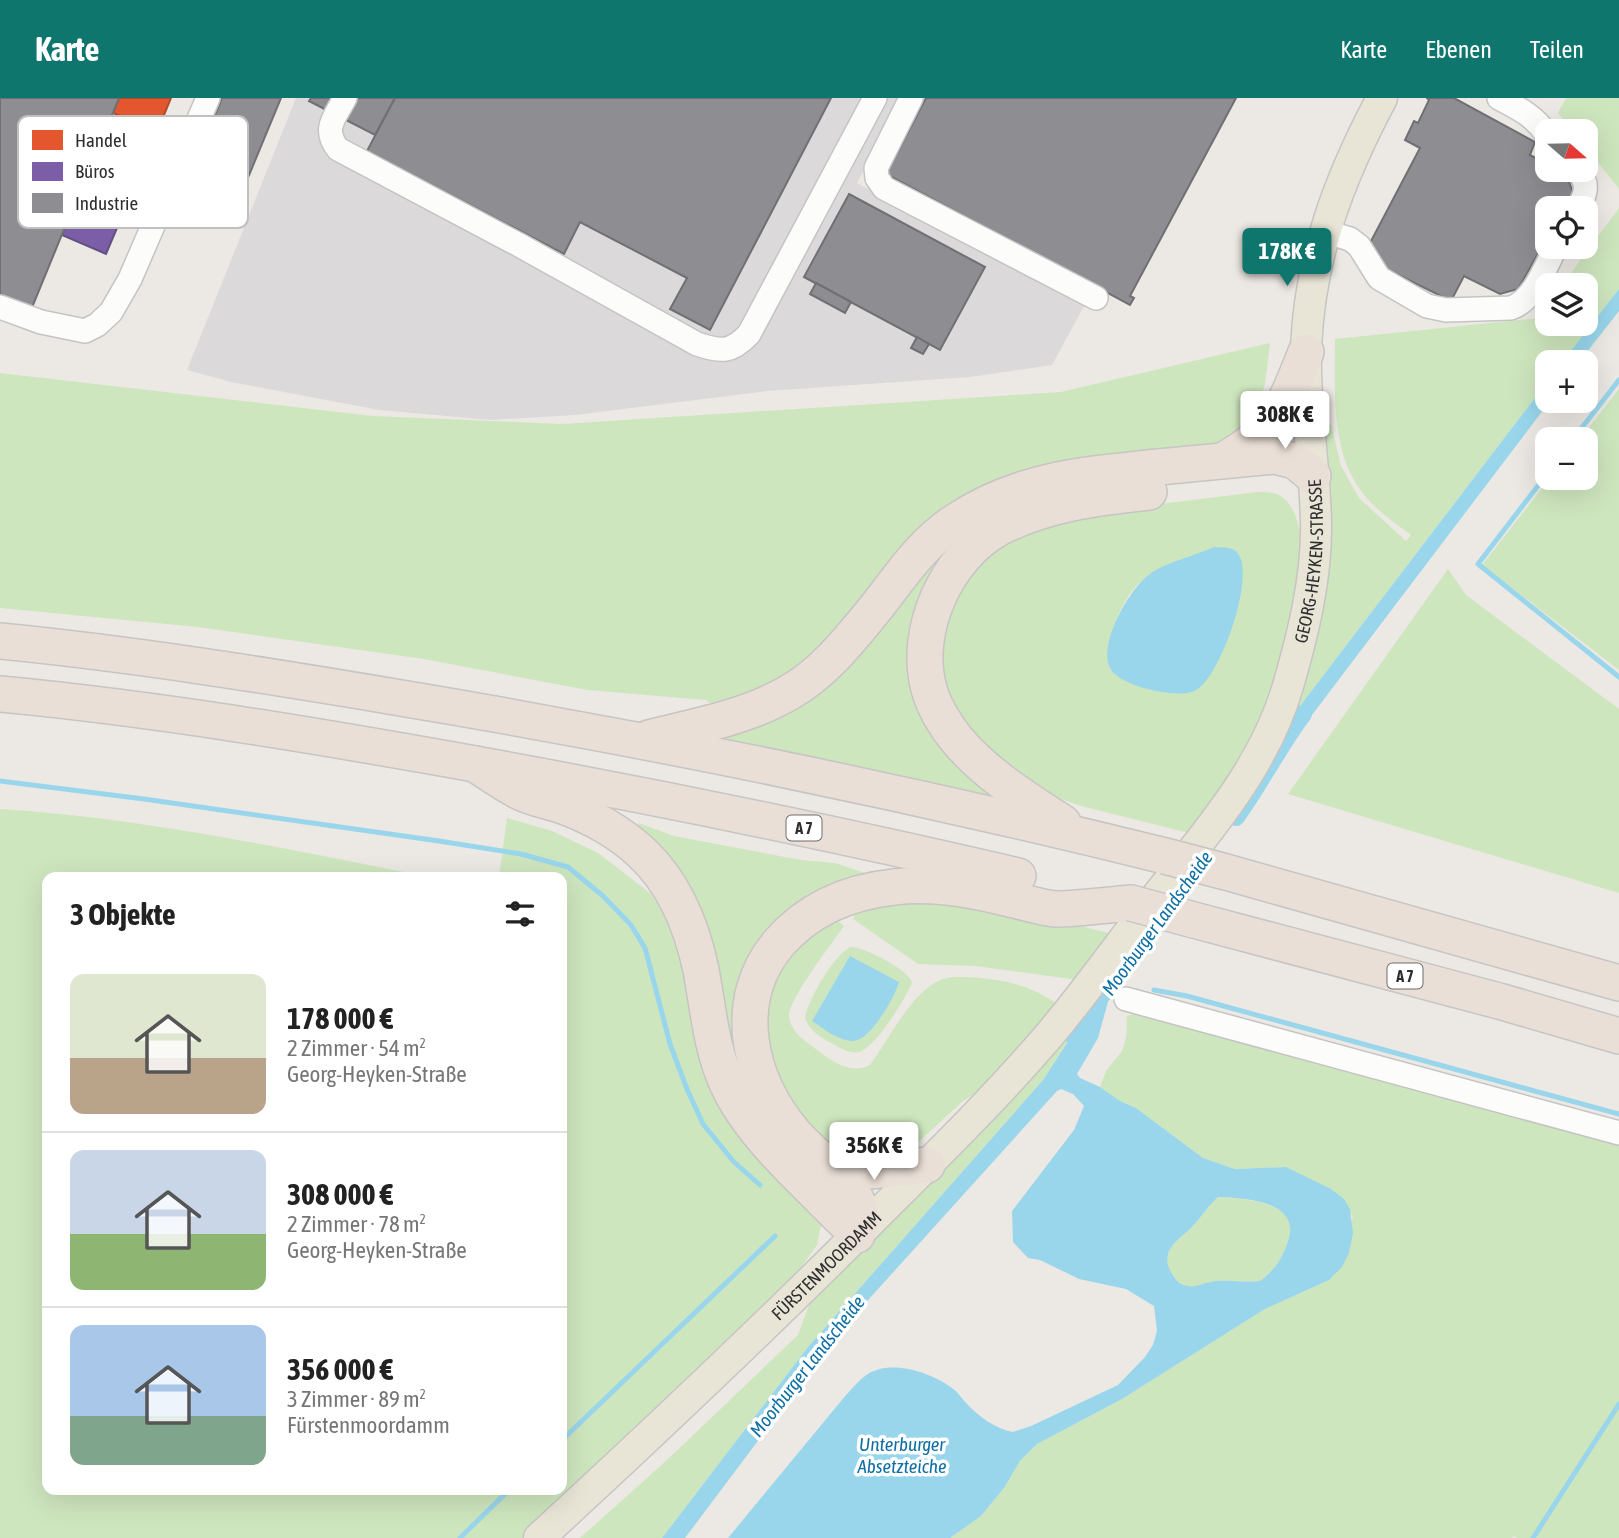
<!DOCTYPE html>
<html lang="de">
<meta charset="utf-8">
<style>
:root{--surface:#fff;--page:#f2f2f2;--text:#222;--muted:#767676;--line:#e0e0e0;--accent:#0f766e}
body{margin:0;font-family:"Asap Condensed",sans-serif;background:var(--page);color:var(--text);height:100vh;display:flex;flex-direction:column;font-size:26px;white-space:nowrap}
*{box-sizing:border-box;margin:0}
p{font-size:23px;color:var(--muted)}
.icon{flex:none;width:38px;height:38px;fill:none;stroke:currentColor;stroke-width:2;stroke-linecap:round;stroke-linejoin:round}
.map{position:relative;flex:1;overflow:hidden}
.sheet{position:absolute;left:42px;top:774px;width:525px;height:623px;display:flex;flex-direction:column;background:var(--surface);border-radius:14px;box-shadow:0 7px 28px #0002}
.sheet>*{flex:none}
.needle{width:46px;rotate:110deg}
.controls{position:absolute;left:1535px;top:21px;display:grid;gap:14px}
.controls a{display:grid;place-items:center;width:63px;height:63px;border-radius:14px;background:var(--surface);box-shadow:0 7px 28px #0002;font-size:35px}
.price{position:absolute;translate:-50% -60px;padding:0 16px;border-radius:7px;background:#fff;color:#222;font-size:23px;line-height:46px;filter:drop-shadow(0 2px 4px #0008)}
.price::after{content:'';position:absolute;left:50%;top:42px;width:21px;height:16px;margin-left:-10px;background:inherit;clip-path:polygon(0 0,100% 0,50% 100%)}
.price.on{background:var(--accent);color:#fff}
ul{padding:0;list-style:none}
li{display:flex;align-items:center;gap:21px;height:175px;padding:0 28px}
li+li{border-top:2px solid var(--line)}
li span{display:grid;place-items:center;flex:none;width:196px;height:140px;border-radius:14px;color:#555}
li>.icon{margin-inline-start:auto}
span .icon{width:84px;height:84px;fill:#fffc;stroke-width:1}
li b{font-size:30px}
h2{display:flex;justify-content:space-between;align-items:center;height:84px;padding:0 28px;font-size:30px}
header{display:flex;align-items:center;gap:42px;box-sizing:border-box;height:98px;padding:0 35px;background:var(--accent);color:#fff}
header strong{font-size:33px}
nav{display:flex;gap:38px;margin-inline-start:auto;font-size:24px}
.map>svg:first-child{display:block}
.industrial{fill:#dcd9db}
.green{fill:#cee6be;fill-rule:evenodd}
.water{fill:#99d6ec;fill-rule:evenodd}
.shops{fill:#e4572e;stroke:#ad4b2e;stroke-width:2}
.offices{fill:#7b5ea7;stroke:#645083;stroke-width:2}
.industry{fill:#8d8d92;stroke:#707074;stroke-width:2}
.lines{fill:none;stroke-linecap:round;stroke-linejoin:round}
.stream{stroke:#99d6ec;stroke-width:5}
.canal{stroke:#99d6ec;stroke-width:18}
.minor-casing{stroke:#c5c4c5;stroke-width:26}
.major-casing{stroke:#c6c5c4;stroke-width:33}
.highway-casing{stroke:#c6c5c4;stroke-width:38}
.minor{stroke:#fcfcfb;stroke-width:23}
.major{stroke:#e8e4d6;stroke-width:30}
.highway{stroke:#eadfd6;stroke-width:35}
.highway-bridge-casing{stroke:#c6c5c4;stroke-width:38;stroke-linecap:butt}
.highway-bridge{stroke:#eadfd6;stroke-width:35}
.labels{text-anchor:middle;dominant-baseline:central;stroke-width:7;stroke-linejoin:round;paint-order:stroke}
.shield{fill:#fff;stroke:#6d6d6d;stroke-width:2}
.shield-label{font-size:16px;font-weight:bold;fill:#2e2e2e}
.street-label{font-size:18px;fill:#2e2e2e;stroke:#fff}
.water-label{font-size:19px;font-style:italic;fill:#0d6fa3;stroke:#fff}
.key{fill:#fff;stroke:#c0c0c0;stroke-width:2}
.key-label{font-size:19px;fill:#2e2e2e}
</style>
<header>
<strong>Karte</strong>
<nav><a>Karte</a><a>Ebenen</a><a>Teilen</a></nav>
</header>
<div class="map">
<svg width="1619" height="1440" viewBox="0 0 1619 1440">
<rect width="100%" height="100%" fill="#ece8e4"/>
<path class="industrial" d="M 296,0 L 902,0 L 857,85 L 1084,208 L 1052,267 L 970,279 L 767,293 L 575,317 L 491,322 L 379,312 L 231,284 L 187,272 Z"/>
<g class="green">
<path d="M 1566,0 L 1619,0 L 1619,91 L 1586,49 L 1586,33 L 1573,33 L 1558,15 Z"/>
<path d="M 1619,110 L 1619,191 L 1562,264 L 1547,264 L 1547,284 L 1284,629 L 1329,458 L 1331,407 L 1325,328 L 1331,326 L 1341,368 L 1359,400 L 1406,443 L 1411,437 C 1394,424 1375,412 1362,394 C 1330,354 1335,289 1335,241 L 1538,220 L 1547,208 L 1547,226 L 1586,226 L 1586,187 L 1562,187 Z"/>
<path d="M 1270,245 L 1265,286 L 1252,324 L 1213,351 L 1023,380 L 831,555 L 720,612 L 706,602 L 587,592 L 424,561 L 198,529 L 0,510 L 0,275 L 372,318 L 562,326 L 1061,294 Z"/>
<path d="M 1619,291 L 1619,572 L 1482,467 L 1550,380 L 1586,380 L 1586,341 L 1580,341 Z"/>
<path d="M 1251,368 L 1252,374 C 1211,379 1170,384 1130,389 C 1102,392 1073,394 1046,403 C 974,428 918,483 917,562 C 917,625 961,669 1011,700 L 1009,705 L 698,637 L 698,632 C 777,626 829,592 876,530 C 907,490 933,450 977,423 C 1026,392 1084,387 1140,381 C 1177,377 1214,373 1251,368 Z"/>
<path d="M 1258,394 C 1267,394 1276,394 1283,400 C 1329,434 1273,598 1255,642 C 1250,653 1241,663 1235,673 C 1221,694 1207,715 1193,736 L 1085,709 L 1042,695 L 1001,671 L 946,604 L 939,541 L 950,506 L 969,476 L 998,451 L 1033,431 L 1094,414 ZM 1214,450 L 1119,580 C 1116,577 1110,572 1109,568 C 1103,547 1124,495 1141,484 C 1163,469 1190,460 1214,450 Z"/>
<path d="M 1448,471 L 1466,497 L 1619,611 L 1619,795 L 1288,696 Z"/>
<path d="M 0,711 C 145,720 287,751 428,779 L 47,779 L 47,1391 L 562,1391 L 562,779 L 499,779 L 507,720 L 552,733 L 598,755 L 650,795 L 668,821 L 700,924 L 822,1122 L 817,1147 L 797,1175 L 527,1440 L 0,1440 Z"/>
<path d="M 639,725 L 674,738 L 801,762 L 835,765 L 868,776 L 844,783 L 761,856 L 767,1033 L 637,732 Z"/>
<path d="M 877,804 L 993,807 L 1117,837 L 1078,882 L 975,868 L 918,866 L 853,821 L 856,813 Z"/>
<path d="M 834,820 L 844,828 C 833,844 787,903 789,919 C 790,927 795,933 800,939 C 820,953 845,980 870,967 C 890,940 917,882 952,879 C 965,878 977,880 990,881 C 1018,885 1036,891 1059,907 L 980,992 L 962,1004 L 914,1048 L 902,1056 L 838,1057 L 772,986 L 761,910 L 789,854 Z"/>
<path d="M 851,849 C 865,849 908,872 912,884 C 906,901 875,950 859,954 C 850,956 840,950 833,946 C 821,940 810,933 805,920 C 807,903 835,855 851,849 Z"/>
<path d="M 1141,914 L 1471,1003 L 1619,1047 L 1619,1440 L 1517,1440 L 1513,1438 L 1512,1440 L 950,1440 L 981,1418 L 1004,1390 L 1020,1363 L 1037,1346 L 1122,1301 L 1265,1211 L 1329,1182 L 1353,1120 L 1344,1101 L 1286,1069 L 1235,1071 L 1203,1060 L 1136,1010 L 1120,1003 L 1100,989 L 1106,973 L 1122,953 L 1126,940 L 1127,918 Z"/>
<path d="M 1064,936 L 1067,945 L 1043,982 L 808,1249 L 662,1440 L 580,1440 L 667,1362 L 798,1237 L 811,1202 L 978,1038 Z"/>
<path d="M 1218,1099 C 1237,1100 1287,1103 1291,1127 C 1292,1133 1290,1138 1288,1143 C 1281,1163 1276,1170 1260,1183 C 1244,1185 1226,1181 1211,1184 C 1201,1186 1195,1191 1184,1187 C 1177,1185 1173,1178 1170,1172 C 1160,1150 1181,1141 1193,1128 C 1202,1118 1208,1108 1218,1099 Z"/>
</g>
<g class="water">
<path d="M 1619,191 L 1619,213 L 1579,264 L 1562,264 Z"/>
<path d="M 1547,284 L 1547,303 L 1550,303 L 1296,638 L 1284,629 Z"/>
<path d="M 1214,449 C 1223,450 1234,448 1239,457 C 1254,483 1221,575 1198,591 C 1190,596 1182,596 1173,595 C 1157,595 1117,585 1110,570 C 1098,545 1130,490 1150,476 C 1164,465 1197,457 1214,449 Z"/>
<path d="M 850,858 L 899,884 C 895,899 869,945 852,943 C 837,942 824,931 812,923 Z"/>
<path d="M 1111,874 L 1122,882 L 1109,900 L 1098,940 L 1077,976 L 1080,980 L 1100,989 L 1120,1003 L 1136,1010 L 1203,1060 L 1235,1071 L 1286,1069 L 1331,1091 L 1344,1101 L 1350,1111 L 1353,1135 L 1349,1155 L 1342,1169 L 1329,1182 L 1265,1211 L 1122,1301 L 1037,1346 L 1020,1363 L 1004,1390 L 981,1418 L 950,1440 L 728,1440 L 846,1297 C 852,1291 858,1283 865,1278 C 889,1260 930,1274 952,1290 C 958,1294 962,1301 967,1306 C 978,1318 996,1331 1013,1334 L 1031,1328 L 1118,1287 L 1145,1259 L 1153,1247 L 1157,1233 L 1154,1208 L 1126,1191 L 1079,1181 L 1040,1162 L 1028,1160 L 1013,1144 L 1012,1113 L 1074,1032 L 1084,1008 L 1073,996 L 1061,991 L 1057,993 L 841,1232 L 685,1440 L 662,1440 L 808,1249 L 1043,982 L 1067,945 L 1064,936 ZM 1218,1099 C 1245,1100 1302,1103 1288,1143 C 1281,1163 1276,1170 1260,1183 C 1244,1185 1226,1181 1211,1184 C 1201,1185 1195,1191 1184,1187 C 1177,1185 1173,1178 1170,1172 C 1160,1150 1181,1141 1193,1128 C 1202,1118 1208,1108 1218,1099 Z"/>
</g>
<path class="shops" d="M 119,0 L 171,0 L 157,34 L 113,15 Z"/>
<path class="offices" d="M 73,111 L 117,130 L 106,156 L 62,137 Z"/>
<g class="industry">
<path d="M 0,0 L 119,0 L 94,62 L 49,43 L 37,72 L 81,90 L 31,212 L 0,200 Z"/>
<path d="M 222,0 L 281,0 L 233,116 L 183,95 Z"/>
<path d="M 311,0 L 395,0 L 375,37 L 309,3 Z"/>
<path d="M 395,0 L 831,0 L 710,232 L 670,211 L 687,180 L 580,124 L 564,156 L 367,53 Z"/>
<path d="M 926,0 L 1236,0 L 1130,198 L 1134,200 L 1130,207 L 886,76 Z"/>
<path d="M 1427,0 L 1454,0 L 1535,44 L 1530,57 L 1547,66 L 1547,72 L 1558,72 L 1566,75 L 1573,95 L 1564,110 L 1547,110 L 1547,140 L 1518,191 L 1500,196 L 1464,178 L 1451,203 L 1378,167 L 1370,145 L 1420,50 L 1405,42 L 1414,23 L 1418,25 L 1429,2 Z"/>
<path d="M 849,96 L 985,169 L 940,252 L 804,179 Z"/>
<path d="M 816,185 L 851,204 L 845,215 L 810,196 Z"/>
<path d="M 917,239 L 929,246 L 923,256 L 911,250 Z"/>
</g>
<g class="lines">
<g class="stream">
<path d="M 1573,341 L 1619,282"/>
<path d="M 1547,376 L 1478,466 L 1619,579"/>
<path d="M 0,683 L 144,701 L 439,743 L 521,756 L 568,769 L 603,798 L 631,827 L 645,850 L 670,946 L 687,991 L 703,1026 L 734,1064 L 760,1087"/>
<path d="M 1154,892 L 1187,898 L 1619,1016"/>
<path d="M 562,1342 L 775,1138"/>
<path d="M 460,1440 L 510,1391"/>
<path d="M 1533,1440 L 1619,1306"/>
</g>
<g class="canal">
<path d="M 1236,719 C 1260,686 1278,649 1303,616"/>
<path d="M 1104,895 L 1203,764"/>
</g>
<defs>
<g id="minor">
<path d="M 345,0 C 335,19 322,31 338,51 L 521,148 L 697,246 C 721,254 731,255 749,236 L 875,0"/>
<path d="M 911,0 L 876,70 L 877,80 L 884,90 L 1096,200"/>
<path d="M 1499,0 C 1518,10 1535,18 1547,37"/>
<path d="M 1577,72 C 1590,85 1586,96 1578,110"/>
<path d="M 1323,133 L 1350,141 L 1359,148 L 1379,180 L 1427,208 L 1446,212 L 1511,210 C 1534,202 1545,169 1556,149"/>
<path d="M 0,209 L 41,224 L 85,233 L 97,227 L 111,214 L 130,181 L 208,0"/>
<path d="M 1126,901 L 1619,1035"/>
</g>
<g id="major">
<path id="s1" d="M 539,1440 C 651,1337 761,1233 869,1125 C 931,1063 994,1002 1051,935 C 1087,892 1119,847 1153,803 C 1205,736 1264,671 1288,588 C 1303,536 1317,480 1316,425 C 1315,366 1304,308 1306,250 C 1310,157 1339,81 1382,0"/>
</g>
<g id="highway">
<path d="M 1224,362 C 1277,332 1284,309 1306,254"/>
<path d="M 0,543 C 132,556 264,577 395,599 C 654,642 910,695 1165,758"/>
<path d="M 0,596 C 159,611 318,638 475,666 C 657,699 838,736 1018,778"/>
<path d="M 649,640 C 696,628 748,619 790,594 C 823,575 847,545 870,517 C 898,483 918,448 956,423 C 1017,383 1078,377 1148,370 C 1191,366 1233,362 1275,358 L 1295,363 L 1313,378"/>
<path d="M 475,666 C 489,675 504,686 520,694 C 532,700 547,703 560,707 C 589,717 620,734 642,755 C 674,785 692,829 701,872 C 708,909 711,950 727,985 C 752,1041 815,1092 857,1137 C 862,1124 862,1113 856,1101 C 845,1079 811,1055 794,1035 C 749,982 730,904 778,846 C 808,811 848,794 894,789 C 933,784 972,792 1010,801 C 1025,804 1041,810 1056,811 C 1081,811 1106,807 1131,805"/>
<path d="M 1063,725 C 1026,701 987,677 958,643 C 946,629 934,609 929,591 C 913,533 946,459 999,430 C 1045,406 1099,399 1149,394"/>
<path d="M 1226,774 L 1619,885"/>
<path d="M 1190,821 L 1499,903 L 1619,938"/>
<path d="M 824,1066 L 870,1073 L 927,1067"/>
</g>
</defs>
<use href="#minor" class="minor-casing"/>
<use href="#major" class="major-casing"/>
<use href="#highway" class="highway-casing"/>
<use href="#minor" class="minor"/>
<use href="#major" class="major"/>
<use href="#highway" class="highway"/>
<defs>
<g id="highway-bridge">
<path d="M 1165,758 L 1226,774"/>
<path d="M 1131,805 L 1190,821"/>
</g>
</defs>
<use href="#highway-bridge" class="highway-bridge-casing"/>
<use href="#highway-bridge" class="highway-bridge"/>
</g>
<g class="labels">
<g class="shield">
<rect x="786.5" y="717.5" width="35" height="25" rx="5"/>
<rect x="1387.5" y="865.5" width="35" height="25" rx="5"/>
</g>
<g class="shield-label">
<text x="804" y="730">A 7</text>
<text x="1405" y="878">A 7</text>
</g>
<g class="street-label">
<text stroke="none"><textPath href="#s1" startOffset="1269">GEORG-HEYKEN-STRASSE</textPath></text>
<text stroke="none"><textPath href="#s1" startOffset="396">FÜRSTENMOORDAMM</textPath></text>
</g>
<g class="water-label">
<text transform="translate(1157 825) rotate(-54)">Moorburger Landscheide</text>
<text transform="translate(807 1268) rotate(-52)">Moorburger Landscheide</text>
<text x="902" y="1346">Unterburger<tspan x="902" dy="22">Absetzteiche</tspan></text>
</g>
</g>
<rect x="18" y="18" width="230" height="112" rx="10" class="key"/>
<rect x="32" y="32" width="31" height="20" fill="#e4572e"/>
<rect x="32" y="64" width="31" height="19" fill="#7b5ea7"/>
<rect x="32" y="95" width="31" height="20" fill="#8d8d92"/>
<g class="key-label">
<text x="75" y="49">Handel</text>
<text x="75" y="80">Büros</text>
<text x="75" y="112">Industrie</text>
</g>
</svg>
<div class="controls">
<a><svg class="needle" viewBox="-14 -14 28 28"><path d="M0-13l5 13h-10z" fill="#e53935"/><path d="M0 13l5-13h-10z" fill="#767676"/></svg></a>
<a><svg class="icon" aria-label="locate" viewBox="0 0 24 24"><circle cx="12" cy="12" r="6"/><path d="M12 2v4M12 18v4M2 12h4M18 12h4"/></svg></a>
<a><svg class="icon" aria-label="layers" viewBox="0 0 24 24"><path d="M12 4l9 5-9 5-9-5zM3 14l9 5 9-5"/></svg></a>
<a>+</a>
<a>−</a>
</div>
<b class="price on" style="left:1287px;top:190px">178K €</b>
<b class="price" style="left:1285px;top:353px">308K €</b>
<b class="price" style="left:874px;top:1084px">356K €</b>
<section class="sheet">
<h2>3 Objekte<svg class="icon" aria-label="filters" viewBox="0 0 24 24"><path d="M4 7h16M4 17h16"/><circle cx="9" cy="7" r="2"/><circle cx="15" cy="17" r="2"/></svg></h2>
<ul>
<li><span style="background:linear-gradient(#dfe7d0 60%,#b9a48a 0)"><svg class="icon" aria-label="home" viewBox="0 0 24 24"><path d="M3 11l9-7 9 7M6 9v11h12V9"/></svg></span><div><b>178 000 €</b><p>2 Zimmer · 54 m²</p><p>Georg-Heyken-Straße</p></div></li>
<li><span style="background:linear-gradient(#c9d6e8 60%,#8fb573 0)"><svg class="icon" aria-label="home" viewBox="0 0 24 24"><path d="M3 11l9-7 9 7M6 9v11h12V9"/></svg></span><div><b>308 000 €</b><p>2 Zimmer · 78 m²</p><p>Georg-Heyken-Straße</p></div></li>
<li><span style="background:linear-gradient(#a9c7e8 65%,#7fa58c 0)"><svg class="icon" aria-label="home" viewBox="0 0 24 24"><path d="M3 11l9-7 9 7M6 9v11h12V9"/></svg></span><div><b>356 000 €</b><p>3 Zimmer · 89 m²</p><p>Fürstenmoordamm</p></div></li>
</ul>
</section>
</div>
